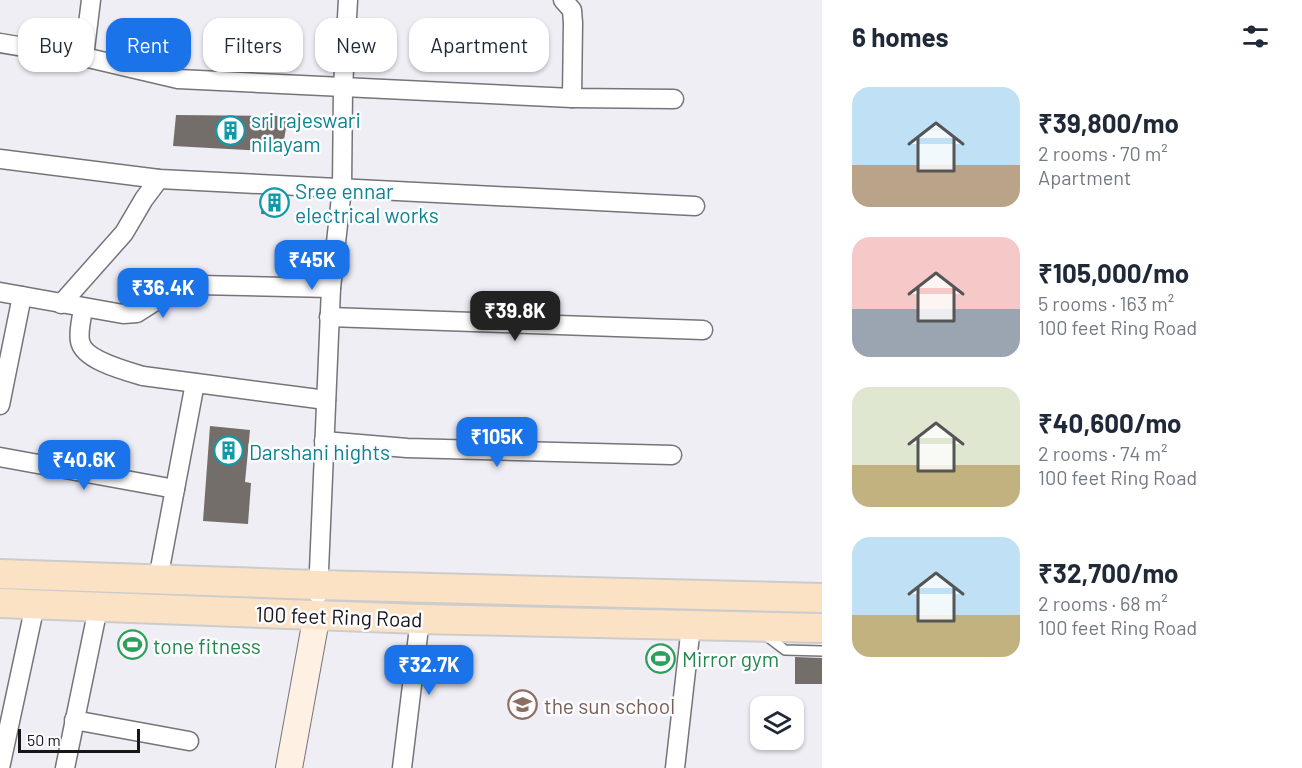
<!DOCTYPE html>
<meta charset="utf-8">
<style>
:root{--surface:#fff;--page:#f2f2f3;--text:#1f2937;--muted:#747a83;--accent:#1a73e8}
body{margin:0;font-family:Barlow,sans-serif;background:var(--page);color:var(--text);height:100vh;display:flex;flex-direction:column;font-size:22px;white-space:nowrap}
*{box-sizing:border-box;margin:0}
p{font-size:20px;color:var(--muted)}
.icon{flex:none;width:33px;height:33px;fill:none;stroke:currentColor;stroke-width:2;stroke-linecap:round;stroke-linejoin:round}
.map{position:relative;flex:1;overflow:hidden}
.sheet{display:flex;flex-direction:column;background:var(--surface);width:480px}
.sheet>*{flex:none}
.guide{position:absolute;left:18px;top:18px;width:570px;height:54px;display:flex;gap:12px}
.controls{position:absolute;left:750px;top:696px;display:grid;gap:12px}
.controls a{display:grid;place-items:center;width:54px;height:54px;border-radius:12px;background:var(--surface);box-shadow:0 2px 4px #0004;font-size:30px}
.scale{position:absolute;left:18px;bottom:15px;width:122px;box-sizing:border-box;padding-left:6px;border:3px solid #171719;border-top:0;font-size:16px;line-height:21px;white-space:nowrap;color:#171719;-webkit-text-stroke:4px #fcfcff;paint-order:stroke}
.price{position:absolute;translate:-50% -51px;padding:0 14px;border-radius:12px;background:var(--accent);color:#fff;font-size:20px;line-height:39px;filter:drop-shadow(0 2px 3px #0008)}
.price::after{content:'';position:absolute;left:50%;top:36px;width:18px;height:14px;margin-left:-9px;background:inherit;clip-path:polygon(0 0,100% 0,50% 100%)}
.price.active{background:#222;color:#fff}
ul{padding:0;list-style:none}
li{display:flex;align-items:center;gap:18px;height:150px;padding:0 30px}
li span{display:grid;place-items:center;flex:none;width:168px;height:120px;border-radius:18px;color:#555}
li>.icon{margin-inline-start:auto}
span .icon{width:72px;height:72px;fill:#fffc;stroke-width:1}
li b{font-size:26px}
h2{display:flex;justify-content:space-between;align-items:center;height:72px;padding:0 30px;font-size:26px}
.pill{padding:0 21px;border-radius:18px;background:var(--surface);box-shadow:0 2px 4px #0004;font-size:21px;line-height:54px}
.pill.active{background:var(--accent);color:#fff}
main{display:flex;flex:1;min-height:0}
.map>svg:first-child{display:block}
.building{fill:#746e6b}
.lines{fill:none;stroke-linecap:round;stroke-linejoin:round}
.lane-casing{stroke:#757479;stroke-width:12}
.street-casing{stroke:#757479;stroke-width:21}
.secondary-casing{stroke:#757479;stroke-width:28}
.primary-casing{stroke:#ccc;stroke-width:32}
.lane{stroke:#fff;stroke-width:9}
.street{stroke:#fff;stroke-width:18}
.secondary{stroke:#fef0e2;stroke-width:26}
.primary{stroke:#fce2c5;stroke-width:28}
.labels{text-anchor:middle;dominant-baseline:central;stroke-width:5;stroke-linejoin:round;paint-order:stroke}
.culture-label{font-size:21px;fill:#0d838f;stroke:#fcfcff;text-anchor:start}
.street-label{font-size:21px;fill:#171719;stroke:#fcfcff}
.leisure-label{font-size:21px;fill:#27864d;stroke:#fcfcff;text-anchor:start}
.education-label{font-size:21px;fill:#785e54;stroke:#fcfcff;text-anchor:start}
</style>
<main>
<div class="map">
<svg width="822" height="768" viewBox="0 0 822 768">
<rect width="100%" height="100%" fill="#efeef5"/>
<g class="building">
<path d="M 176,115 L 288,116 L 282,152 L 173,146 Z"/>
<path d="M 263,196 L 286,197 L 283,215 L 261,214 Z"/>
<path d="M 210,426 L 250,430 L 245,482 L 251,483 L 248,524 L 203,521 Z"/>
<path d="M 795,657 L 822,658 L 822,684 L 795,684 Z"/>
</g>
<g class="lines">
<defs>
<path id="lane" d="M 764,634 L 785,650 L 822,651"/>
<g id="street">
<path d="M 563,0 L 572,10 L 573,23 L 572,98"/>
<path d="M 0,43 L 84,57 L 178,79 L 572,98 L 674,99"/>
<path d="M 84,57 L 91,0"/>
<path d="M 0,159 L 159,179 L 695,206"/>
<path d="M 0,292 L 123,314 L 137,313 L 170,292 L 198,285 L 331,288"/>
<path d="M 61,304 L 124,233 L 144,199 L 159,179"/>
<path d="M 83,308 C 82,318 78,331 80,341 C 83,360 126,371 143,376 L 326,400"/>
<path d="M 329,317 L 703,330"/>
<path d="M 0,405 L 22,296"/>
<path d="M 324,441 L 407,448 L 672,455"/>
<path d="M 0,457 L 175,489"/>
<path d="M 158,579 L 195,383"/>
<path d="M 318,594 L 331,288 L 342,188 L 343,87 L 348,0"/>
<path d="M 74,720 L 189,741"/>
<path d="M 0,768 L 35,605"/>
<path d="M 65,768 L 98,608"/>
<path d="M 402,768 L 420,619"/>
<path d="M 675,768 L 691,626"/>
</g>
<path id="secondary" d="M 289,768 L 317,614"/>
<g id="primary">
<path d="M 0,574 L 318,585 L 822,598"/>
<path d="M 0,603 L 420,619 L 822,628"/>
</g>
</defs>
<use href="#lane" class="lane-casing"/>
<use href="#street" class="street-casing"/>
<use href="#secondary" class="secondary-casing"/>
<use href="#primary" class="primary-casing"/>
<use href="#lane" class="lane"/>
<use href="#street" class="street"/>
<use href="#secondary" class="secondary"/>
<use href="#primary" class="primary"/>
</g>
<defs>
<symbol id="building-ring" viewBox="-11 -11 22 22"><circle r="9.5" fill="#fcfcff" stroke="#0f9aa8" stroke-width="1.5"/><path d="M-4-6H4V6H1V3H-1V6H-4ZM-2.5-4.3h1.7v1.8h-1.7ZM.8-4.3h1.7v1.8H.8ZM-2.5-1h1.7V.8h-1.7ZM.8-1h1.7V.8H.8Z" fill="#0f9aa8"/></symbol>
<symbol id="stadium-ring" viewBox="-11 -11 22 22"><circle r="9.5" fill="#fcfcff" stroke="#2e9e5b" stroke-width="1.5"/><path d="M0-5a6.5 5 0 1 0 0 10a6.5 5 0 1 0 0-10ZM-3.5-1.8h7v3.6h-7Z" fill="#2e9e5b"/></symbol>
<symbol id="school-ring" viewBox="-11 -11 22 22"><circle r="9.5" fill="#fcfcff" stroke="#8d6e63" stroke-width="1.5"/><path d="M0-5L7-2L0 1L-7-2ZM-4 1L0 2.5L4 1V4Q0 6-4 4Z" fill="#8d6e63"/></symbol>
</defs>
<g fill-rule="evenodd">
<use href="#building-ring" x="214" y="114" width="33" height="33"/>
<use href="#building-ring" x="258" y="186" width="33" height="33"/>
<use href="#building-ring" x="212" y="434" width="33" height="33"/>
<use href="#stadium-ring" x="116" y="628" width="33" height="33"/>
<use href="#stadium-ring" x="644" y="642" width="33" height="33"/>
<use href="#school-ring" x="506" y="688" width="33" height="33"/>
</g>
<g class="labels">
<g class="culture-label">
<text x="251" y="119">sri rajeswari<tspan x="251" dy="24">nilayam</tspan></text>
<text x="295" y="190">Sree ennar<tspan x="295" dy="24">electrical works</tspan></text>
<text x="249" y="451">Darshani hights</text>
</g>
<g class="street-label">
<text transform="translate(339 616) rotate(2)">100 feet Ring Road</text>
</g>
<g class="leisure-label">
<text x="153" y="645">tone fitness</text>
<text x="682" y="658">Mirror gym</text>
</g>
<g class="education-label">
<text x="544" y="705">the sun school</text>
</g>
</g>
</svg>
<div class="controls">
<a><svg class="icon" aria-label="layers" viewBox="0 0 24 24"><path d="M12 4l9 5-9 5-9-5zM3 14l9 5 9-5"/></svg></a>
</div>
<div class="scale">50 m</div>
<b class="price" style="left:312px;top:291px">₹45K</b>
<b class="price" style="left:163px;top:319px">₹36.4K</b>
<b class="price active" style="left:515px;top:342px">₹39.8K</b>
<b class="price" style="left:497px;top:468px">₹105K</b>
<b class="price" style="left:84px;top:491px">₹40.6K</b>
<b class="price" style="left:429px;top:696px">₹32.7K</b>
<div class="guide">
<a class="pill">Buy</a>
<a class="pill active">Rent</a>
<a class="pill">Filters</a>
<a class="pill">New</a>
<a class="pill">Apartment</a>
</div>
</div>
<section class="sheet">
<h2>6 homes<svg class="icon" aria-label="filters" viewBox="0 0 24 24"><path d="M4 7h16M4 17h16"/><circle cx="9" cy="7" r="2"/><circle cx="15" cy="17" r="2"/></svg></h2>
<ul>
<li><span style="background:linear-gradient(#bfe0f5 65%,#b9a48a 0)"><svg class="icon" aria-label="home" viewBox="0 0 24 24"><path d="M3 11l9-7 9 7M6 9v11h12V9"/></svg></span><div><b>₹39,800/mo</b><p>2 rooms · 70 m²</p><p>Apartment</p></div></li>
<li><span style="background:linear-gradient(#f6c9c9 60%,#9aa5b1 0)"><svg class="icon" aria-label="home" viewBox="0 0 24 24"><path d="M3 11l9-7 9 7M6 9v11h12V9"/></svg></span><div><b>₹105,000/mo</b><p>5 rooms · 163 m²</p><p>100 feet Ring Road</p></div></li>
<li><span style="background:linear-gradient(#dfe7d0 65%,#c2b280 0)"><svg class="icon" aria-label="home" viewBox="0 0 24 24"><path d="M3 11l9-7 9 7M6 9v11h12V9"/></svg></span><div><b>₹40,600/mo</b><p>2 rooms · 74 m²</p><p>100 feet Ring Road</p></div></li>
<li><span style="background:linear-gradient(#bfe0f5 65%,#c2b280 0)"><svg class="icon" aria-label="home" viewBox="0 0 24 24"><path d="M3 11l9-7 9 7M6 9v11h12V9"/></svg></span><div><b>₹32,700/mo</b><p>2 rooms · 68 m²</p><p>100 feet Ring Road</p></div></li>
</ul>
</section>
</main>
